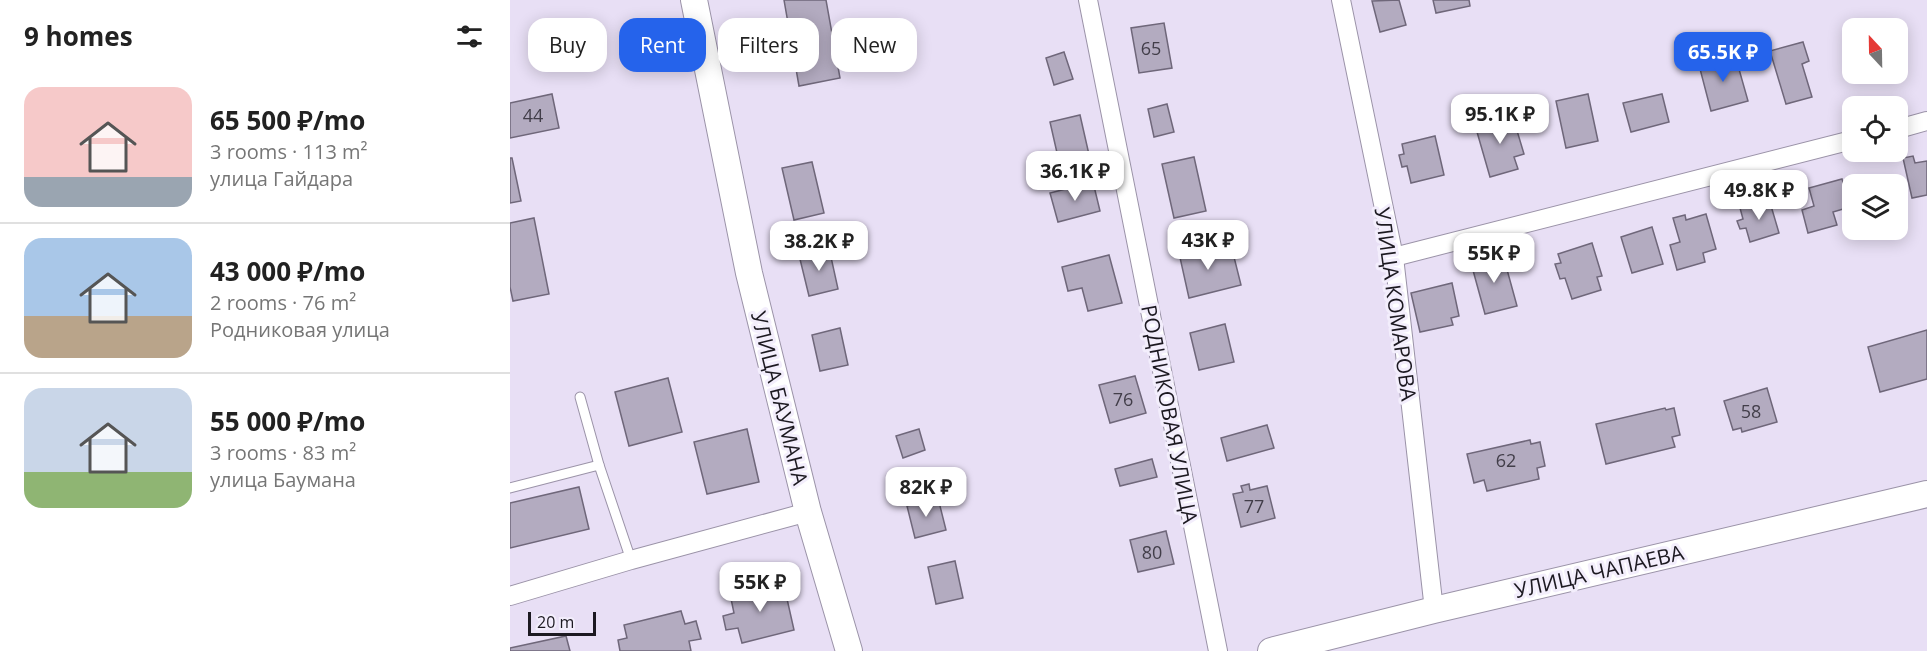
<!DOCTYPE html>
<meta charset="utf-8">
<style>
:root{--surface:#fff;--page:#f6f6f6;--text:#222;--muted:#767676;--line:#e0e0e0;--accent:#2563eb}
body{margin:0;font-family:"Open Sans",sans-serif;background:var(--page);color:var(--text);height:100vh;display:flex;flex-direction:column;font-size:22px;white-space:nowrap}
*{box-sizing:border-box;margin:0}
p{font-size:20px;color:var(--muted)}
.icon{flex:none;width:33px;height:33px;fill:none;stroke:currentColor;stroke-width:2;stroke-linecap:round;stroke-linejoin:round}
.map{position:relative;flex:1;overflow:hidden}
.drawer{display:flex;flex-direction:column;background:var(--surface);width:510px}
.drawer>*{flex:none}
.top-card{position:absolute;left:18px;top:18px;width:570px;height:54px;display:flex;gap:12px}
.needle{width:39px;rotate:338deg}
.controls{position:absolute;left:1332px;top:18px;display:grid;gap:12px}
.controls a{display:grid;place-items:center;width:66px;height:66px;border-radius:12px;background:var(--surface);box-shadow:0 3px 15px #0003;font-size:30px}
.scale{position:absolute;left:18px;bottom:15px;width:68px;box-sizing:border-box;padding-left:6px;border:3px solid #1c1921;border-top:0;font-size:16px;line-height:21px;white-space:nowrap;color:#1c1921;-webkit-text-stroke:4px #f3eefc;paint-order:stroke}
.price{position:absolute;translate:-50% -51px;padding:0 14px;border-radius:12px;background:#fff;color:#222;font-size:20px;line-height:39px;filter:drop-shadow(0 2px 3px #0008)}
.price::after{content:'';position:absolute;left:50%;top:36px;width:18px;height:14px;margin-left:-9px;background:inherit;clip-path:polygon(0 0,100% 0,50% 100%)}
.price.active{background:var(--accent);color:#fff}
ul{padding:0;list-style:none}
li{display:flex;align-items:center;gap:18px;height:150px;padding:0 24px}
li+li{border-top:2px solid var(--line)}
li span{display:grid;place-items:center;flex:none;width:168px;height:120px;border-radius:18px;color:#555}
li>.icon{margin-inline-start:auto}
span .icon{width:72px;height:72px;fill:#fffc;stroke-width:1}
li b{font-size:26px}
h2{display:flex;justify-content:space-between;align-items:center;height:72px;padding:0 24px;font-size:26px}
.pill{padding:0 21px;border-radius:18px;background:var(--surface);box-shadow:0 3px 15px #0003;font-size:21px;line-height:54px}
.pill.active{background:var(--accent);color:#fff}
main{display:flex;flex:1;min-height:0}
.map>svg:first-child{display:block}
.building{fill:#b3abc0;stroke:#6f677a;stroke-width:1.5}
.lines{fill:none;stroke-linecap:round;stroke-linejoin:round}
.lane-casing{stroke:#9b93a8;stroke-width:11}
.street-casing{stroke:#9b93a8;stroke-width:20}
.secondary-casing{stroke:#9b93a8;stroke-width:28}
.lane{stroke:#fff;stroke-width:9}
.street{stroke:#fff;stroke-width:18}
.secondary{stroke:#fff;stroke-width:26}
.labels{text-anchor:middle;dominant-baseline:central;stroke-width:6;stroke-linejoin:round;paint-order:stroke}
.number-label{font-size:18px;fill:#423e49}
.street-label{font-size:21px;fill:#1c1921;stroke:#f3eefc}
</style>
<main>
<section class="drawer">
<h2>9 homes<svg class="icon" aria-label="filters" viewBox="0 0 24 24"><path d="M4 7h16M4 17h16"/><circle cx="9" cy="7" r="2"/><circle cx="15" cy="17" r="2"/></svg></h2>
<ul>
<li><span style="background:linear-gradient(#f6c9c9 75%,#9aa5b1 0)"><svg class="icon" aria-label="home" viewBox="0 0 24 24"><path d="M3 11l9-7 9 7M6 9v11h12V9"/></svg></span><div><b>65 500 ₽/mo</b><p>3 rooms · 113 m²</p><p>улица Гайдара</p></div></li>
<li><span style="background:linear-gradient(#a9c7e8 65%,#b9a48a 0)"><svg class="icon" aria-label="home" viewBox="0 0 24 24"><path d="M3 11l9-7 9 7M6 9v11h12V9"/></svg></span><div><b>43 000 ₽/mo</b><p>2 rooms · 76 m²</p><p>Родниковая улица</p></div></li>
<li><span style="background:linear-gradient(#c9d6e8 70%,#8fb573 0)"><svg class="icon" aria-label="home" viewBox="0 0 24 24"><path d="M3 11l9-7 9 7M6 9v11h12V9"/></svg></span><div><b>55 000 ₽/mo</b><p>3 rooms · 83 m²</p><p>улица Баумана</p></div></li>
</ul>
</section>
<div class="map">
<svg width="1417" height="651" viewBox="0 0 1417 651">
<rect width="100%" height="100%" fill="#e8dff5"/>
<g class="building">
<path d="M 274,0 L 316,0 L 330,78 L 289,86 Z"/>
<path d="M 889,0 L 896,25 L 870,32 L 862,1 Z"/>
<path d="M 923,0 L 959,0 L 960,6 L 926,13 Z"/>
<path d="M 654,23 L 662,68 L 629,73 L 621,28 Z"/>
<path d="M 1293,42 L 1299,61 L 1292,64 L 1302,97 L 1276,104 L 1260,51 Z"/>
<path d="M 554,52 L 563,79 L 544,85 L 536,58 Z"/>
<path d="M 1225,55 L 1238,101 L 1201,111 L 1189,65 Z"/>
<path d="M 42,94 L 49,128 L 0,138 L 0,103 Z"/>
<path d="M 1078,94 L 1088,141 L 1056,148 L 1046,101 Z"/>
<path d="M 1152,94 L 1159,122 L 1121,132 L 1113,103 Z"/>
<path d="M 657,104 L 664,132 L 644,137 L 638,109 Z"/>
<path d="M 1002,114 L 1014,154 L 1004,157 L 1008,169 L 980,177 L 965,125 Z"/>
<path d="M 570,115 L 580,159 L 550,166 L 540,122 Z"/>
<path d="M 925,136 L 934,175 L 901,183 L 897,166 L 892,167 L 889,155 L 894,154 L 892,144 Z"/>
<path d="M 1403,156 L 1405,163 L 1417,161 L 1417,195 L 1402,198 L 1393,158 Z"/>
<path d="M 684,157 L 696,211 L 664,218 L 652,164 Z"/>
<path d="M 0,158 L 2,158 L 11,201 L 0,203 Z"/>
<path d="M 302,162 L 314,213 L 284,220 L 272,168 Z"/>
<path d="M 1332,179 L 1340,207 L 1323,212 L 1327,225 L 1298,233 L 1292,210 L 1304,206 L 1299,188 Z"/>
<path d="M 583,182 L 590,211 L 548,222 L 540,193 Z"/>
<path d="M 1259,199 L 1269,233 L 1240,242 L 1236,228 L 1230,229 L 1227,221 L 1233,219 L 1230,208 Z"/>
<path d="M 1196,214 L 1206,249 L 1193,253 L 1195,262 L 1167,270 L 1160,245 L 1170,242 L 1163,218 L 1175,215 L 1176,220 Z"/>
<path d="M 24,218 L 39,294 L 3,301 L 0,287 L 0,223 Z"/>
<path d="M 1142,227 L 1153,264 L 1122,273 L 1111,237 Z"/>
<path d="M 1082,243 L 1092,276 L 1087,277 L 1091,290 L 1062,299 L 1055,278 L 1050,279 L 1045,264 L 1051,263 L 1048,254 Z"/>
<path d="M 704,245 L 707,257 L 723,253 L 731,285 L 679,298 L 669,253 Z"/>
<path d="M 319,248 L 328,289 L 299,296 L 289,255 Z"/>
<path d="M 599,255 L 612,303 L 578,311 L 572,288 L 558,291 L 552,267 Z"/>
<path d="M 993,255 L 1007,306 L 975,314 L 961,263 Z"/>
<path d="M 942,283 L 949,316 L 941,318 L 943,325 L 910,332 L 901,293 Z"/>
<path d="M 715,324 L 724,362 L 689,370 L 680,333 Z"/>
<path d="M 330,328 L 338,365 L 310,371 L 302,335 Z"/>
<path d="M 1417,330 L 1417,379 L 1370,392 L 1358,347 Z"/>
<path d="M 625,376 L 636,413 L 600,423 L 589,385 Z"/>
<path d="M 158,378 L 172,432 L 119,446 L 105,392 Z"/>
<path d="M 1257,388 L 1267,422 L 1232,432 L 1231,428 L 1223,430 L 1214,401 Z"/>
<path d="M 1155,408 L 1156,410 L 1164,408 L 1170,435 L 1162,437 L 1165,447 L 1096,464 L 1086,424 Z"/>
<path d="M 757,425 L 764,448 L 717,461 L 711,438 Z"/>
<path d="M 237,429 L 249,482 L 197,494 L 184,442 Z"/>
<path d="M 409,429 L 415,450 L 393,458 L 386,436 Z"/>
<path d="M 1020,440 L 1021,444 L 1030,442 L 1035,466 L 1027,468 L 1029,479 L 977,491 L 974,480 L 964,483 L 957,454 Z"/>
<path d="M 642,459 L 647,477 L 610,486 L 605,469 Z"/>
<path d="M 739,484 L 740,490 L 757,486 L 765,518 L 731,527 L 723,494 L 733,492 L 731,486 Z"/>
<path d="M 69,487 L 79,529 L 0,548 L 0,503 Z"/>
<path d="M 428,498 L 436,530 L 405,538 L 397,506 Z"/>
<path d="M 656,531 L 664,564 L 628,572 L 620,540 Z"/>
<path d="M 445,561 L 453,598 L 426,604 L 418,567 Z"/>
<path d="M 273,581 L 284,630 L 232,643 L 228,628 L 216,630 L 213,616 L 224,613 L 220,594 Z"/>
<path d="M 171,611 L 175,624 L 186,621 L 191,639 L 179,641 L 181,651 L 110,651 L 108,640 L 117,638 L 114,625 Z"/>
<path d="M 56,636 L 60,651 L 0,651 L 0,648 Z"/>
</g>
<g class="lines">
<defs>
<g id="lane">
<path d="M 70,397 L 89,465"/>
<path d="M 0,488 L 89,465 L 121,560"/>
</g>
<g id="street">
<path d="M 578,0 L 708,651"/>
<path d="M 831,0 L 884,257 L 924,610"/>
<path d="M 1388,129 L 1417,121"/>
<path d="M 884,257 L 1342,140"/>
<path d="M 0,596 L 121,560 L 298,512"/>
</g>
<g id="secondary">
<path d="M 184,0 L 239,273 L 298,512 L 339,651"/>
<path d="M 761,651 L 924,610 L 1417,494"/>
</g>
</defs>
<use href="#lane" class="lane-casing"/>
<use href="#street" class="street-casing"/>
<use href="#secondary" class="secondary-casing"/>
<use href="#lane" class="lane"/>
<use href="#street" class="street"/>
<use href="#secondary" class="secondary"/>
</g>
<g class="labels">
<g class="number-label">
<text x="641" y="48">65</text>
<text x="23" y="115">44</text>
<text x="613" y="399">76</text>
<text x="1241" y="411">58</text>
<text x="996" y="460">62</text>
<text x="744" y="506">77</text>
<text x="642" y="552">80</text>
</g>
<g class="street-label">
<text transform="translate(886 304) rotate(82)">УЛИЦА КОМАРОВА</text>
<text transform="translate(270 398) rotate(76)">УЛИЦА БАУМАНА</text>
<text transform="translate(660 414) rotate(79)">РОДНИКОВАЯ УЛИЦА</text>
<text transform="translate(1089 571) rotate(-13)">УЛИЦА ЧАПАЕВА</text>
</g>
</g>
</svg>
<div class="controls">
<a><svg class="needle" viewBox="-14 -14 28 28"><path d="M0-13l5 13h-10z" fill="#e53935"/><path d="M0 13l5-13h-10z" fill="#767676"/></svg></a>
<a><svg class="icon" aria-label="locate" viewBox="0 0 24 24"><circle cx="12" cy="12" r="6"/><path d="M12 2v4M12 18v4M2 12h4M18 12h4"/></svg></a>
<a><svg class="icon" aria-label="layers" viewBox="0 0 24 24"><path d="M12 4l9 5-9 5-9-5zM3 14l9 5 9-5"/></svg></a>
</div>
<div class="scale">20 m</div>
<b class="price active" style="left:1213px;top:83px">65.5K ₽</b>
<b class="price" style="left:990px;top:145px">95.1K ₽</b>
<b class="price" style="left:565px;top:202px">36.1K ₽</b>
<b class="price" style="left:1249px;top:221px">49.8K ₽</b>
<b class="price" style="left:698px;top:271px">43K ₽</b>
<b class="price" style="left:309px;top:272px">38.2K ₽</b>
<b class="price" style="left:984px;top:284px">55K ₽</b>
<b class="price" style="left:416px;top:518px">82K ₽</b>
<b class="price" style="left:250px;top:613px">55K ₽</b>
<div class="top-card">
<a class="pill">Buy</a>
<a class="pill active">Rent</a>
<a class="pill">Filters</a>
<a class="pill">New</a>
</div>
</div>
</main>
